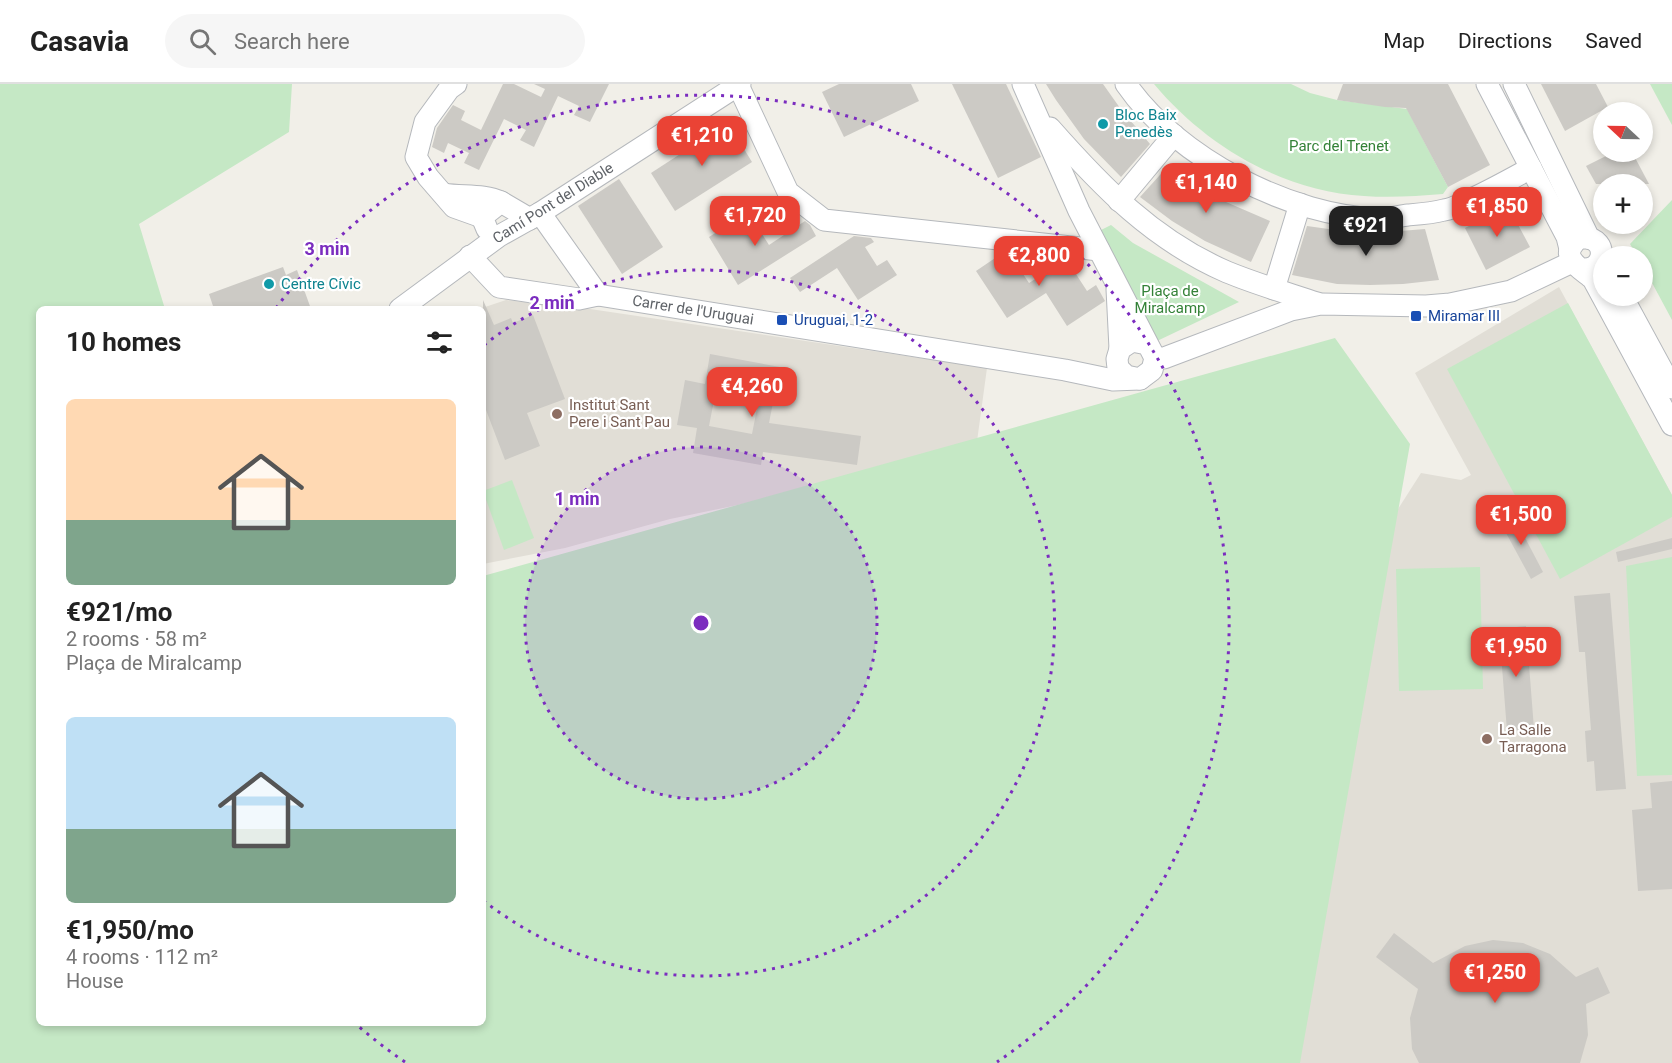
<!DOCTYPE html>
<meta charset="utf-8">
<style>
:root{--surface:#fff;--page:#f6f6f6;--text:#222;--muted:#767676;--line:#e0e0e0;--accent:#ea4335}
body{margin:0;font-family:Roboto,sans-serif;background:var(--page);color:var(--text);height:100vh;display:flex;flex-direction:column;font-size:22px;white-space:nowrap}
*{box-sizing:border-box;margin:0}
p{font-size:20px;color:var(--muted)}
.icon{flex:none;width:33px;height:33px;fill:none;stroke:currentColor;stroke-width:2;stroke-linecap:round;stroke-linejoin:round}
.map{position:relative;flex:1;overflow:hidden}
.side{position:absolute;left:36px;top:222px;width:450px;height:720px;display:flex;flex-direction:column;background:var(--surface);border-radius:9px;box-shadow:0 3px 9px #0003}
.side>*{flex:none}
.needle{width:39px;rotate:292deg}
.buttons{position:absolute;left:1593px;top:18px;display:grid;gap:12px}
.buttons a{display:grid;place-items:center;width:60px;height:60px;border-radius:50%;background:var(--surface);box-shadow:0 3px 9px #0003;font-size:30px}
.price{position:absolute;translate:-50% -51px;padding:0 14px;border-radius:12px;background:var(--accent);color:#fff;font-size:20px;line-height:39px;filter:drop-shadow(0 2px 3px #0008)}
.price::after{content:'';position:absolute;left:50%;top:36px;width:18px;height:14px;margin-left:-9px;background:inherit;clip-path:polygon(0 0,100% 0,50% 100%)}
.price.on{background:#222;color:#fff}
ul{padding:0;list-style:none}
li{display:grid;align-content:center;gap:12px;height:318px;padding:0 30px}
li span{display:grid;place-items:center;height:186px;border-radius:9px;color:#555}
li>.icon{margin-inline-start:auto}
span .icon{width:108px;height:108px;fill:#fffc;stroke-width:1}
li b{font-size:26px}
h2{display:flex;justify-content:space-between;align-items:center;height:72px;padding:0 30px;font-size:26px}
header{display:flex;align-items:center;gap:36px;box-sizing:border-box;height:84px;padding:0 30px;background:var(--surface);border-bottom:2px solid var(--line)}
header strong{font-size:28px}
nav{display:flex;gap:33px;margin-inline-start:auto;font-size:21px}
.search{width:420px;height:54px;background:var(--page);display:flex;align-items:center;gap:15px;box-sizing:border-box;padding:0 21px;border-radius:33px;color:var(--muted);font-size:22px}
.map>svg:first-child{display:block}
.education{fill:#e1ded6}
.green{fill:#c5e8c5}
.building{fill:#cccac5;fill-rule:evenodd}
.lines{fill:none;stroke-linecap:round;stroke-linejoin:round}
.minor-casing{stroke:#b5b8bc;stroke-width:23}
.minor{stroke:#fff;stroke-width:21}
.ring{fill:none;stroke:#7b2cbf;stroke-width:3;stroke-dasharray:3 6}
.culture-dot{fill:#0f9aa8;stroke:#fff;stroke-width:2}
.transit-dot{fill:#1a4fb4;stroke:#fff;stroke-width:2}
.education-dot{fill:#8d6e63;stroke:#fff;stroke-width:2}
.labels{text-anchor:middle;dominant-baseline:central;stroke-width:4.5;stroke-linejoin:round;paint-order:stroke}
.culture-label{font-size:15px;fill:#0d838f;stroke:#fff;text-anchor:start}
.park-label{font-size:15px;fill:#348238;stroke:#fff}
.street-label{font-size:15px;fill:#5f6368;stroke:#fff}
.transit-label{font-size:15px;fill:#164399;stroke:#fff;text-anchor:start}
.education-label{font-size:15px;fill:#785e54;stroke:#fff;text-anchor:start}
.centre{fill:#7b2cbf;stroke:#fff;stroke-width:3}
.ring-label{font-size:18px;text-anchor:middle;font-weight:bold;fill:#7b2cbf;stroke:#fff;stroke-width:4.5;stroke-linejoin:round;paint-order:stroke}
</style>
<header>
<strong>Casavia</strong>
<div class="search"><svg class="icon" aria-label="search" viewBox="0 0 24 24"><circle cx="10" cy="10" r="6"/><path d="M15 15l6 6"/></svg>Search here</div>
<nav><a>Map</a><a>Directions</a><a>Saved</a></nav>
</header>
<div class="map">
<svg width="1672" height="979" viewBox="0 0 1672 979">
<rect width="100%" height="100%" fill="#f1efe8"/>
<g class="education">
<path d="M 1559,203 L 1672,411 L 1672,979 L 1198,979 L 1384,447 L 1421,389 L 1461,396 L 1471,391 L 1415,289 Z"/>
<path d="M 506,216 L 590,225 L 987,284 L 975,372 L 670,435 L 565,464 L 483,480 L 483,225 L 479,225 Z"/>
</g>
<g class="green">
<path d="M 0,0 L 292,0 L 289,48 L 139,140 L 165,225 L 39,225 L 39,939 L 483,939 L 483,492 L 1335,254 L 1410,360 L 1300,979 L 0,979 Z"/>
<path d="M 1154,0 L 1291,0 L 1310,9 L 1337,16 L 1407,25 L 1448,103 L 1443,110 C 1417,112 1391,114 1364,112 C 1282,107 1206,62 1154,0 Z"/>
<path d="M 1650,0 L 1672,0 L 1672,41 Z"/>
<path d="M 1672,116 L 1672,236 L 1643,182 L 1642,172 L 1637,172 L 1630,160 Z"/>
<path d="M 1111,141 L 1133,159 L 1239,218 L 1157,257 L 1097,148 Z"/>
<path d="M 1568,219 L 1672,411 L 1672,433 L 1560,495 L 1447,285 Z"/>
<path d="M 512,396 L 534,454 L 504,466 L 483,407 Z"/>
<path d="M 1672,473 L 1672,691 L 1637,692 L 1626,482 Z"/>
<path d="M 1480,483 L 1483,605 L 1399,607 L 1396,485 Z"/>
</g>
<g class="building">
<path d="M 503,0 L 514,0 L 541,13 L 545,5 L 534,0 L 609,0 L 590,38 L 574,31 L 579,22 L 558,12 L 534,63 L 520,56 L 526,46 L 504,35 L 479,86 L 464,79 L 469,69 L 448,59 L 444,69 L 432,63 L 437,44 L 453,21 L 465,27 L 461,36 L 481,46 Z"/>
<path d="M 839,0 L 911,0 L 919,17 L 844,53 L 822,8 Z"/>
<path d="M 952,0 L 1006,0 L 1041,73 L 998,94 Z"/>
<path d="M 1046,0 L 1103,0 L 1120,24 L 1150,60 L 1121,93 L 1084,55 L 1056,16 Z"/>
<path d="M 1343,0 L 1448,0 L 1490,81 L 1448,103 L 1406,24 L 1385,23 L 1337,16 Z"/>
<path d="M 1541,0 L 1596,0 L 1608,23 L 1565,47 Z"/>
<path d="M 728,39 L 752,78 L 675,127 L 651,89 Z"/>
<path d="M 1614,68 L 1632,68 L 1649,100 L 1596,100 L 1586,82 Z"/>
<path d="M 1169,81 L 1195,100 L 1226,118 L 1270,137 L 1251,178 L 1205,157 L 1172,137 L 1140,113 Z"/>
<path d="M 619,95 L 663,163 L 622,190 L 578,122 Z"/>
<path d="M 1508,122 L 1530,163 L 1486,186 L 1465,144 Z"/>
<path d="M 748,128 L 769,161 L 805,137 L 810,141 L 816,152 L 738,201 L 709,153 Z"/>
<path d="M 1307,142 L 1350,148 L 1388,148 L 1425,145 L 1439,196 L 1403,200 L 1370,201 L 1337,200 L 1292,191 Z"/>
<path d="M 854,152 L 871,154 L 874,158 L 865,163 L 877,182 L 887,176 L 897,191 L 858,216 L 837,184 L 800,208 L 790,194 Z"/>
<path d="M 1004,168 L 1019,170 L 1023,177 L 1017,181 L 1029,199 L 1066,175 L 1077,176 L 1081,183 L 1074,187 L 1087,207 L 1096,201 L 1105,217 L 1067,242 L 1046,209 L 1007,234 L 976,187 Z"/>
<path d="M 283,183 L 286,191 L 297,186 L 311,225 L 214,225 L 209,210 Z"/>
<path d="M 483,216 L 494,241 L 511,234 L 513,239 L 533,231 L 565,315 L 527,329 L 540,362 L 505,376 L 483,318 Z"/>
<path d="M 710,270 L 780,283 L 769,339 L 861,352 L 857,381 L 763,368 L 761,381 L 693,369 L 697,344 L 677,341 L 685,296 L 705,300 ZM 717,301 L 760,309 L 752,350 L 709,342 Z"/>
<path d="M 1512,429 L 1543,488 L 1531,495 L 1499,436 Z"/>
<path d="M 1672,454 L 1672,465 L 1618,478 L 1616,468 Z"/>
<path d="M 1610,509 L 1626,705 L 1596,707 L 1594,677 L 1587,678 L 1585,647 L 1591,646 L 1585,568 L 1579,568 L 1574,512 Z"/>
<path d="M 1526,542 L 1534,645 L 1507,647 L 1501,570 L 1497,570 L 1496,545 Z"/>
<path d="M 1672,697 L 1672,805 L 1638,807 L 1632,726 L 1652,724 L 1650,699 Z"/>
<path d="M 1394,849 L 1433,879 L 1465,862 L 1493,856 L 1523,859 L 1550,870 L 1576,893 L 1598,883 L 1610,909 L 1586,920 L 1588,951 L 1580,979 L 1419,979 L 1412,965 L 1410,934 L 1418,905 L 1376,873 Z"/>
</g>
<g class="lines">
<defs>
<g id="minor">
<path d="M 456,0 L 449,5 L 425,38 L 416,73 L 428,93 L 454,123 L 482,133"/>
<path d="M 1023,0 L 1079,127 L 1155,274 L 1152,286 L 1140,295 L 1126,292 L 1118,284 L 1117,275 L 1120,265 L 1132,257 L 1147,260"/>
<path d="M 1126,0 C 1177,74 1291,133 1381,135 C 1390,135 1399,132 1408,131 C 1420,130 1433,129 1444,126 C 1452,125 1459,121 1465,118 C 1488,108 1509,96 1531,84"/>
<path d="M 1487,0 L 1567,153 L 1570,165"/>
<path d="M 1514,0 L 1589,154"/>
<path d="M 738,1 L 788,108 L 824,136 L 1099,166"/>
<path d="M 1050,44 C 1102,103 1153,156 1227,188 C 1256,200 1287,209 1317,219"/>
<path d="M 444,110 C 463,113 484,110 501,118"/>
<path d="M 1119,117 L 1174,51"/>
<path d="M 540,129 L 598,211 L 1065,286 L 1113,296 L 1140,295"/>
<path d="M 487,145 L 482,133 L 501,118 L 530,135"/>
<path d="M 470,172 L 499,203 L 579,215 L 598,211"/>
<path d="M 1582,185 C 1606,187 1608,155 1586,154 C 1582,153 1577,155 1574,159 C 1560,175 1583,186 1593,195 L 1672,341"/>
<path d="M 1117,205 L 1120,265"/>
<path d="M 1274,205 L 1300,120"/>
<path d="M 1622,212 L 1672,304"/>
<path d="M 400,225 L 499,152 L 540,129 L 740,0"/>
<path d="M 1155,274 L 1164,274 L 1291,226 L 1321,220 L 1426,222 L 1450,220 L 1511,207 L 1572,178"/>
</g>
</defs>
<use href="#minor" class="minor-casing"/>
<use href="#minor" class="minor"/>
</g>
<circle cx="701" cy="539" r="176" fill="#7b2cbf" fill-opacity=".12"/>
<g class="ring">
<circle cx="701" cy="539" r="176"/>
<path d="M484 261A353 353 0 1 1 484 817"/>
<path d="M405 978A529 529 0 0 1 357 941M276 224A529 529 0 1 1 997 978"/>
</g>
<g class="culture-dot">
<circle cx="1103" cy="40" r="6"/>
<circle cx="269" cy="200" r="6"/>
</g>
<g class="transit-dot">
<rect x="1410" y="226" width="12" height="12" rx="3"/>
<rect x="776" y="230" width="12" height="12" rx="3"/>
</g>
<g class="education-dot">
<circle cx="557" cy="330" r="6"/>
<circle cx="1487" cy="655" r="6"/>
</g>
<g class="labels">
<g class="culture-label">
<text x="1115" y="31">Bloc Baix<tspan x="1115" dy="17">Penedès</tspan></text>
<text x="281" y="200">Centre Cívic</text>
</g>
<g class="park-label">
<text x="1339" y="62">Parc del Trenet</text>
<text x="1170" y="207">Plaça de<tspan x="1170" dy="17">Miralcamp</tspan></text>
</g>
<g class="street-label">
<text transform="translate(553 119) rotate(-32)">Camí Pont del Diable</text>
<text transform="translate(693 226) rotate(9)">Carrer de l'Uruguai</text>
</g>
<g class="transit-label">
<text x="1428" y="232">Miramar III</text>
<text x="794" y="236">Uruguai, 1-2</text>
</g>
<g class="education-label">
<text x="569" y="321">Institut Sant<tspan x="569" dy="17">Pere i Sant Pau</tspan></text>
<text x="1499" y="646">La Salle<tspan x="1499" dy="17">Tarragona</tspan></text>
</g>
</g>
<circle cx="701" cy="539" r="9" class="centre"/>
<g class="ring-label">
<text x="327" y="171">3 min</text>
<text x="552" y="225">2 min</text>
<text x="577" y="421">1 min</text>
</g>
</svg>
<div class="buttons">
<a><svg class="needle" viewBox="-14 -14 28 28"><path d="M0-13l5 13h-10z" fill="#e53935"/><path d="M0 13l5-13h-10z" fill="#767676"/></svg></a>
<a>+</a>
<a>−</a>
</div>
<b class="price" style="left:702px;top:83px">€1,210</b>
<b class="price" style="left:1206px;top:130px">€1,140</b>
<b class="price" style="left:1497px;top:154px">€1,850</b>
<b class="price" style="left:755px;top:163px">€1,720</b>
<b class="price on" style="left:1366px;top:173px">€921</b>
<b class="price" style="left:1039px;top:203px">€2,800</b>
<b class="price" style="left:752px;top:334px">€4,260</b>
<b class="price" style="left:1521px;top:462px">€1,500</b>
<b class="price" style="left:1516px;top:594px">€1,950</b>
<b class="price" style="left:1495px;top:920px">€1,250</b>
<section class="side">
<h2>10 homes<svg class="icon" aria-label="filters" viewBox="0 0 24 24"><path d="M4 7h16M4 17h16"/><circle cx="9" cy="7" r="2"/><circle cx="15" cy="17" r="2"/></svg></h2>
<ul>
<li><span style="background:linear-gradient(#ffd9b3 65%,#7fa58c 0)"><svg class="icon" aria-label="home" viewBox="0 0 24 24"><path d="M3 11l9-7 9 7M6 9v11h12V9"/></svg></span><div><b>€921/mo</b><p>2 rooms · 58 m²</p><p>Plaça de Miralcamp</p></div></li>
<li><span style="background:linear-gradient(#bfe0f5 60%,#7fa58c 0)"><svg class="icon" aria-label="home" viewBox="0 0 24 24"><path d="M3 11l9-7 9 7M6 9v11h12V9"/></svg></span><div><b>€1,950/mo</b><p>4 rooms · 112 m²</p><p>House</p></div></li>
</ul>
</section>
</div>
